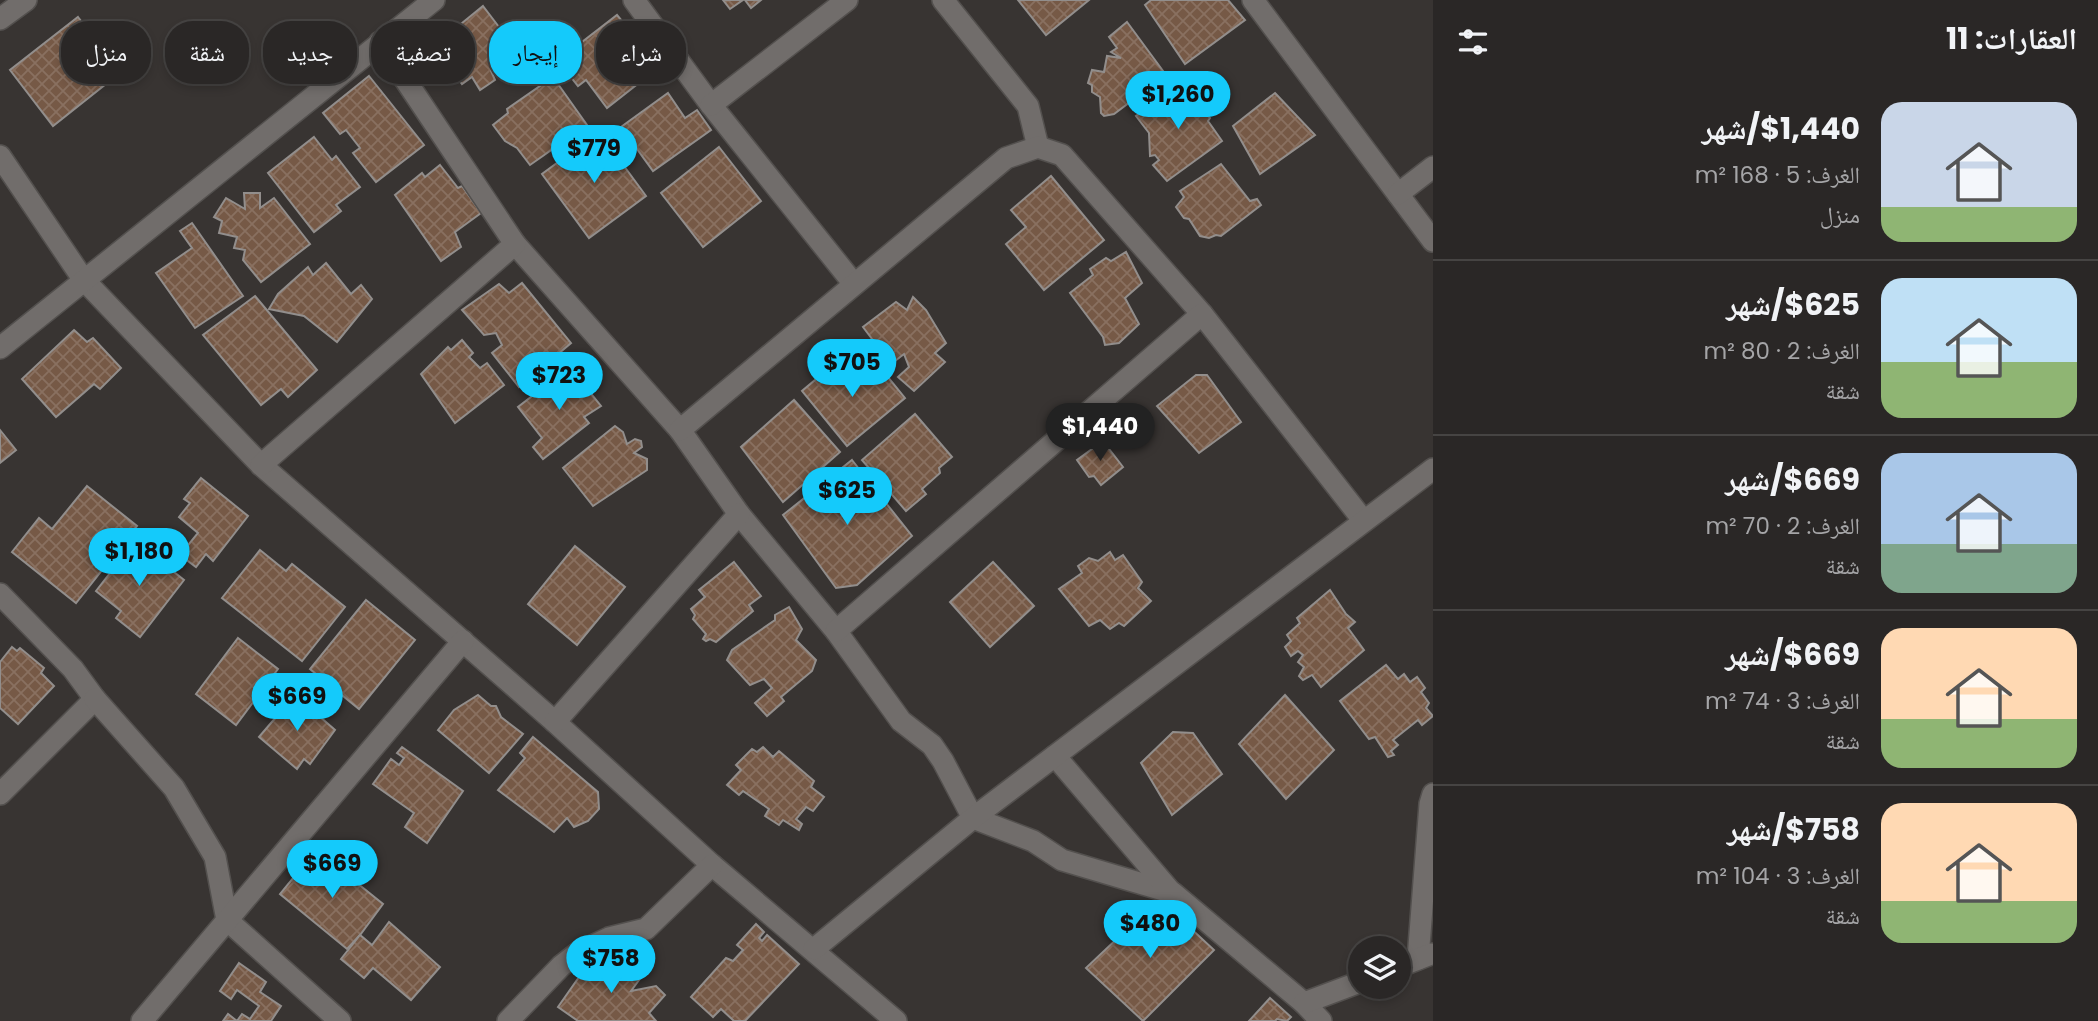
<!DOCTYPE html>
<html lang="ar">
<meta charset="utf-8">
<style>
:root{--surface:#2a2726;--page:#363332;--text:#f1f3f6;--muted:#a5a5a7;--line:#464443;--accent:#14cafb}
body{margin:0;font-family:Poppins,"Noto Naskh Arabic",sans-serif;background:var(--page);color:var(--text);direction:rtl;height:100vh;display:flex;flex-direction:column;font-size:26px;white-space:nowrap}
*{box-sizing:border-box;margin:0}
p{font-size:23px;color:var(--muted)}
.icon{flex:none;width:38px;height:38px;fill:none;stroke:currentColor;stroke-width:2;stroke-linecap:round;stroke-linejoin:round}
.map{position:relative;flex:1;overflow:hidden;direction:ltr}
.panel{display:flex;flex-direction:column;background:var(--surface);width:665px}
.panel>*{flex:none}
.top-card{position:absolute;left:21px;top:21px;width:665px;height:63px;direction:rtl;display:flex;gap:14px}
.fabs{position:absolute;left:1348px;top:936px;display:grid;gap:14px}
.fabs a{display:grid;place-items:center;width:63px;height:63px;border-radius:50%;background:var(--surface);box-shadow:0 4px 10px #0003,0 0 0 2px var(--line);font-size:35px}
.price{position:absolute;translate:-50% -60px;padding:0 16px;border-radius:24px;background:var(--accent);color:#111;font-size:23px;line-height:46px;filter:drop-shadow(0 2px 4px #0008)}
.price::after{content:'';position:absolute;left:50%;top:42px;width:21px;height:16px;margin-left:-10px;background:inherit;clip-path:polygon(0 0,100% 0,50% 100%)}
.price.on{background:#222;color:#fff}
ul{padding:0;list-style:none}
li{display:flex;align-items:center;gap:21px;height:175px;padding:0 21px}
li+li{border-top:2px solid var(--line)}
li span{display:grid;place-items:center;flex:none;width:196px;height:140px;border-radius:21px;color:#555}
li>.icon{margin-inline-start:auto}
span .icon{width:84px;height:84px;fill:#fffc;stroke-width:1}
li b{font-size:30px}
h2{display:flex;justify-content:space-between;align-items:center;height:84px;padding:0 21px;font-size:30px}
.chip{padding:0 24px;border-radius:28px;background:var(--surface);box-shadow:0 4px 10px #0003,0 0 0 2px var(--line);font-size:24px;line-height:63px}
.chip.on{background:var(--accent);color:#111}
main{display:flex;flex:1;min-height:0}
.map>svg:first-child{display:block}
.building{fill:url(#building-cross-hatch);stroke:#928e8c;stroke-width:2}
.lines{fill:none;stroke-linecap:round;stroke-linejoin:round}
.minor-casing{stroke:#53504e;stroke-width:24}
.minor{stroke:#716d6b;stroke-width:21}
</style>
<main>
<section class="panel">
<h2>العقارات: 11<svg class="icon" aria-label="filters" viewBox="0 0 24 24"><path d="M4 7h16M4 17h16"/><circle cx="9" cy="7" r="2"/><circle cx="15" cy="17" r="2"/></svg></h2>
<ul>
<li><span style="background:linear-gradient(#c9d6e8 75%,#8fb573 0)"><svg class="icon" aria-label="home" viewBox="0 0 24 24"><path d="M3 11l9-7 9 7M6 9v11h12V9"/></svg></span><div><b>$1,440/شهر</b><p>الغرف: 5 · 168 m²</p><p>منزل</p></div></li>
<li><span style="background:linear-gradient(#bfe0f5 60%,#8fb573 0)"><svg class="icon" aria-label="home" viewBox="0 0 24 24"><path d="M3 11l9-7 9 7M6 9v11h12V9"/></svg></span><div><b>$625/شهر</b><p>الغرف: 2 · 80 m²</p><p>شقة</p></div></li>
<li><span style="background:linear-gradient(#a9c7e8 65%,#7fa58c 0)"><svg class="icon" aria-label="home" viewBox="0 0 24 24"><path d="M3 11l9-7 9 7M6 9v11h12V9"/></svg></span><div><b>$669/شهر</b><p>الغرف: 2 · 70 m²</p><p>شقة</p></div></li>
<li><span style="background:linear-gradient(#ffd9b3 65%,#8fb573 0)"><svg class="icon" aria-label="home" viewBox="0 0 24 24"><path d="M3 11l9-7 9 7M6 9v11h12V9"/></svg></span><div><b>$669/شهر</b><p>الغرف: 3 · 74 m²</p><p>شقة</p></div></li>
<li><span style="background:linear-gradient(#ffd9b3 70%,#8fb573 0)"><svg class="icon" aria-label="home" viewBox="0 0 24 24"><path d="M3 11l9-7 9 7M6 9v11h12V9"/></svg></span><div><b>$758/شهر</b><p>الغرف: 3 · 104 m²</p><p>شقة</p></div></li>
</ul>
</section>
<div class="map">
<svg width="1433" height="1021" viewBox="0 0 1433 1021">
<defs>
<pattern id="building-cross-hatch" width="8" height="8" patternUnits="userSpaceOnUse" patternTransform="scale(1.75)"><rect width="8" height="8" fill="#765946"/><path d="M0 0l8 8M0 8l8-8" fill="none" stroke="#897060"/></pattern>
</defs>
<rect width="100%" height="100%" fill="#383432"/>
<g class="building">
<path d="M 723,0 L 743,0 L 730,9 Z"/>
<path d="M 745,0 L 761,0 L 751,8 Z"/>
<path d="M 1018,0 L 1089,0 L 1046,35 Z"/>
<path d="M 1151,0 L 1228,0 L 1245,20 L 1185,64 L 1145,5 Z"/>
<path d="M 483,6 L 499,27 L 505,24 L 517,41 L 513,44 L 522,56 L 507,69 L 501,62 L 491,71 L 495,80 L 480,90 L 472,77 L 462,84 L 454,73 L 460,68 L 451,54 L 456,51 L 450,40 L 459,33 L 456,28 Z"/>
<path d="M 617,15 L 627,27 L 617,35 L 649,75 L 607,108 L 586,80 L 578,86 L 551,52 L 574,34 L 578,45 Z"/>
<path d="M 78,17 L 121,72 L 53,126 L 10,70 Z"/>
<path d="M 1127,22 L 1166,75 L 1114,114 L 1104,116 L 1101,113 L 1100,97 L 1092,92 L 1092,85 L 1088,83 L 1092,70 L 1104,72 L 1107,56 L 1121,58 L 1111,52 L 1117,48 L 1109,37 Z"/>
<path d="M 369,76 L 424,145 L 376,182 L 353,153 L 360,148 L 346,130 L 340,134 L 323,113 Z"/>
<path d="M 553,77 L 587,125 L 530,165 L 517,148 L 505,141 L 493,125 L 508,113 L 507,109 Z"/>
<path d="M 1183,82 L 1210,118 L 1208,121 L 1222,141 L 1167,181 L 1153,165 L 1159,160 L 1155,155 L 1150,156 L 1149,133 L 1136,116 Z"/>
<path d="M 668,93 L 685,118 L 697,110 L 711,130 L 653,171 L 621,127 Z"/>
<path d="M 1275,93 L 1315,135 L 1260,174 L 1233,126 Z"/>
<path d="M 599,132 L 646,196 L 589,238 L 542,174 Z"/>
<path d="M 314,137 L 332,160 L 336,156 L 360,187 L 336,205 L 341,211 L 314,232 L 268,173 Z"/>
<path d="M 719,147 L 761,201 L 703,247 L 661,193 Z"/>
<path d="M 1221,164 L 1250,201 L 1257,199 L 1261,205 L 1221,236 L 1216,235 L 1209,238 L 1200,236 L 1189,219 L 1184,218 L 1176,207 L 1184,197 L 1180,191 Z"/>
<path d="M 440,165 L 458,188 L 462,186 L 481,213 L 455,232 L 461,247 L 441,261 L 395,195 L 422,173 L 425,177 Z"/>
<path d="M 1051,176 L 1104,240 L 1044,290 L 1006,244 L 1026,227 L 1011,210 Z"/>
<path d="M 244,193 L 260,193 L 260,208 L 274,198 L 310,244 L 261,282 L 243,260 L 245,250 L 234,248 L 237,237 L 219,233 L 222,221 L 214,217 L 226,198 L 245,209 Z"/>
<path d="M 192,223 L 243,296 L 195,328 L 156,273 L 192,248 L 180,231 Z"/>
<path d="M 1126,252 L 1142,283 L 1125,298 L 1139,324 L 1119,343 L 1105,345 L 1103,337 L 1070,293 L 1093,275 L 1090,269 L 1106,258 L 1111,261 Z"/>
<path d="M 326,263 L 351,294 L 361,285 L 372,299 L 337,342 L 304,316 L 269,309 L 278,294 L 308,267 L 313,275 Z"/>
<path d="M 522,283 L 571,343 L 519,387 L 492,353 L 502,345 L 496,333 L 484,335 L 462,310 L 499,284 L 509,293 Z"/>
<path d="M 255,296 L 317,370 L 288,397 L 281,389 L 261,405 L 203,335 Z"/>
<path d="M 913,297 L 926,310 L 946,343 L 935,353 L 945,362 L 914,391 L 898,377 L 909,367 L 904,354 L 891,364 L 863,327 L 896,302 L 907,310 Z"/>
<path d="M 74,330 L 87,342 L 93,338 L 121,368 L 100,389 L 94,384 L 56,417 L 22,379 Z"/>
<path d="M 462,340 L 473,353 L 469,357 L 480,368 L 487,363 L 504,385 L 455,423 L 421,374 L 448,347 L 451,350 Z"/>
<path d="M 846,354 L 869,383 L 883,371 L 905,398 L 847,446 L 802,391 Z"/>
<path d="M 566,370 L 569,374 L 576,375 L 582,386 L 588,385 L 589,391 L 601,406 L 584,417 L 589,423 L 543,459 L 533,447 L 542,438 L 518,407 Z"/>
<path d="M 1196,375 L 1207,375 L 1241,422 L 1199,453 L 1157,406 Z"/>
<path d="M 794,400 L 840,452 L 783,502 L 741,447 Z"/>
<path d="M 915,414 L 952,457 L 939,468 L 940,473 L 922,489 L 926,494 L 906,511 L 862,460 Z"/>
<path d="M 615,426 L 623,432 L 627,444 L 635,439 L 641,441 L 642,447 L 634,453 L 647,459 L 647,470 L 593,506 L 563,468 Z"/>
<path d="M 0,430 L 16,450 L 0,463 Z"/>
<path d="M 1103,441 L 1123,467 L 1101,485 L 1094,476 L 1089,477 L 1077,460 Z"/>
<path d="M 852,460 L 912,536 L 857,585 L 836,588 L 783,515 Z"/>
<path d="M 201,478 L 248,516 L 213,561 L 206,554 L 196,567 L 180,555 L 198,533 L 179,517 L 190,503 L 184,499 Z"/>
<path d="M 87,486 L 137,526 L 76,603 L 12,552 L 39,518 L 52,529 Z"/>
<path d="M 135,541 L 184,580 L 140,637 L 116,618 L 121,611 L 96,591 Z"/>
<path d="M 575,546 L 625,587 L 577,645 L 528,604 Z"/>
<path d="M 260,550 L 286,571 L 292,564 L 345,607 L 302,661 L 222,598 Z"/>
<path d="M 1110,552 L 1115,560 L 1123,555 L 1142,582 L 1138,588 L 1151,601 L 1124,626 L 1119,623 L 1110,629 L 1100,620 L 1089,626 L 1059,589 L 1082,573 L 1078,566 L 1089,558 L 1098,561 Z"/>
<path d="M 734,562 L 761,596 L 749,605 L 753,611 L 716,642 L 710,639 L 706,641 L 703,639 L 706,634 L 693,619 L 695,615 L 691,609 L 705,597 L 699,590 Z"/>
<path d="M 993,562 L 1034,606 L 990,647 L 950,602 Z"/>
<path d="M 1330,590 L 1346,614 L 1355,622 L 1348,628 L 1364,650 L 1321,687 L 1312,675 L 1303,680 L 1299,676 L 1304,667 L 1298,662 L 1303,655 L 1298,651 L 1291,656 L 1285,647 L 1291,641 L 1287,635 L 1300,623 L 1297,618 Z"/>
<path d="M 366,600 L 415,640 L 359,709 L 310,669 Z"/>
<path d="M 789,607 L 802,629 L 796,640 L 816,660 L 812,671 L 781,697 L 784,701 L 767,716 L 755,703 L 772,688 L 764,679 L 750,685 L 727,660 L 732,650 L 775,620 L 775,615 Z"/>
<path d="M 238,638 L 278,669 L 236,725 L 196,694 Z"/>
<path d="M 12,647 L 17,651 L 20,648 L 44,668 L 41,673 L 54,686 L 18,724 L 0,708 L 0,662 Z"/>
<path d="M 1386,665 L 1398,679 L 1404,674 L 1410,682 L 1417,677 L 1425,688 L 1421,692 L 1429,703 L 1426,708 L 1433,716 L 1422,725 L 1418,720 L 1393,740 L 1398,745 L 1391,751 L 1394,755 L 1388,757 L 1375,737 L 1369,739 L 1340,701 Z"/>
<path d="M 295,695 L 335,730 L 310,764 L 304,759 L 297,769 L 259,737 Z"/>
<path d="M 478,695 L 491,706 L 496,706 L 501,717 L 523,734 L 489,773 L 438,730 L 454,710 Z"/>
<path d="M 1285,695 L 1334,750 L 1286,799 L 1239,744 Z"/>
<path d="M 1173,732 L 1193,733 L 1222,774 L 1172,815 L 1141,763 Z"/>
<path d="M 533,737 L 598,792 L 599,809 L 588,821 L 574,827 L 567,818 L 554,832 L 498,790 L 525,758 L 520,753 Z"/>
<path d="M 402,747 L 463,791 L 427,843 L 405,827 L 414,813 L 373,784 L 391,759 L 399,765 L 404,758 L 397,753 Z"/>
<path d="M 763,747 L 773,757 L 779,751 L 814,781 L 811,787 L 824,797 L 813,811 L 806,807 L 796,819 L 802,824 L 799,830 L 783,820 L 779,825 L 765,816 L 769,809 L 743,791 L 739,795 L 727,785 L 741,770 L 736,765 L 752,749 L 757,752 Z"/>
<path d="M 316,850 L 383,904 L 360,935 L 347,949 L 280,894 Z"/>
<path d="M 1159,899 L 1214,950 L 1143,1021 L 1086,968 Z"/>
<path d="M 389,922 L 440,967 L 411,1000 L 373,968 L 364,978 L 341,959 L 360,935 L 372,945 Z"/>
<path d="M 756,924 L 764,932 L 759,938 L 762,941 L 767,935 L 799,964 L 745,1021 L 734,1021 L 721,1009 L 713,1017 L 691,997 L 726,958 L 733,961 L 743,950 L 737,945 Z"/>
<path d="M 611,953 L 642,976 L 631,991 L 656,986 L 665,995 L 649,1013 L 656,1021 L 578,1021 L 558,1007 L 584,970 L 593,977 Z"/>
<path d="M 239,963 L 266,982 L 260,992 L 281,1006 L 271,1021 L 223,1021 L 228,1014 L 237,1021 L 242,1014 L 250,1019 L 259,1006 L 237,990 L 231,999 L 220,991 Z"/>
<path d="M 1270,998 L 1291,1017 L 1287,1021 L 1277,1019 L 1275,1021 L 1249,1021 Z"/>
</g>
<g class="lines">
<defs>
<g id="minor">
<path d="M 634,0 L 711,105 L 854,284"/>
<path d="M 943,0 L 1028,106 L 1038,147"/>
<path d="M 1253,0 L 1433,241"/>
<path d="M 0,19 L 26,0"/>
<path d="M 711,105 L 847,0"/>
<path d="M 0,156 L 83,279 L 261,465 L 555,722 L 712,865 L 896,1021"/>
<path d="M 1398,194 L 1433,167"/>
<path d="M 515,244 L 680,430 L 739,514 L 836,631 L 901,721 L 932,745 L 943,761 L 973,818 L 1033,841 L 1062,860 L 1173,893 L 1304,1003 L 1321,1021"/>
<path d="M 0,348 L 434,0"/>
<path d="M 680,430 L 1006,158 L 1038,147 L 1062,155 L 1202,314"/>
<path d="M 261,465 L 515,244 L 380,42"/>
<path d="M 0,594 L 73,669 L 95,699 L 0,794"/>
<path d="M 836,631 L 1202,314 L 1363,520"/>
<path d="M 95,699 L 174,788 L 215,857 L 227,920 L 340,1021"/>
<path d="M 555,722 L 739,514"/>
<path d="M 1055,756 L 1171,892"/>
<path d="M 814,949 L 973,818 L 1433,469"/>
<path d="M 1418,959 L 1430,804 L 1433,794"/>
<path d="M 1398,967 L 1431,954"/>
<path d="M 1304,1003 L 1360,982"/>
<path d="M 142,1021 L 463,641"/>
<path d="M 508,1021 L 561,966 L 579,952 L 609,938 L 646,929 L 712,865"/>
</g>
</defs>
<use href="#minor" class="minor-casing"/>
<use href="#minor" class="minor"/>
</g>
</svg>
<div class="fabs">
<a><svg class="icon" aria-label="layers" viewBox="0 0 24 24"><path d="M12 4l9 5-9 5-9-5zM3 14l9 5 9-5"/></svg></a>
</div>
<b class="price" style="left:1178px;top:131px">$1,260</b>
<b class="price" style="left:594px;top:185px">$779</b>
<b class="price" style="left:852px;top:399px">$705</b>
<b class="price" style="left:559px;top:412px">$723</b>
<b class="price on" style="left:1100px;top:463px">$1,440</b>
<b class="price" style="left:847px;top:527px">$625</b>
<b class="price" style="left:139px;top:588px">$1,180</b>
<b class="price" style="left:297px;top:733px">$669</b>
<b class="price" style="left:332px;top:900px">$669</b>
<b class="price" style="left:1150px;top:960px">$480</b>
<b class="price" style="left:611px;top:995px">$758</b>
<div class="top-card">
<a class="chip">شراء</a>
<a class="chip on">إيجار</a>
<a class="chip">تصفية</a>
<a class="chip">جديد</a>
<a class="chip">شقة</a>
<a class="chip">منزل</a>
</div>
</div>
</main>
